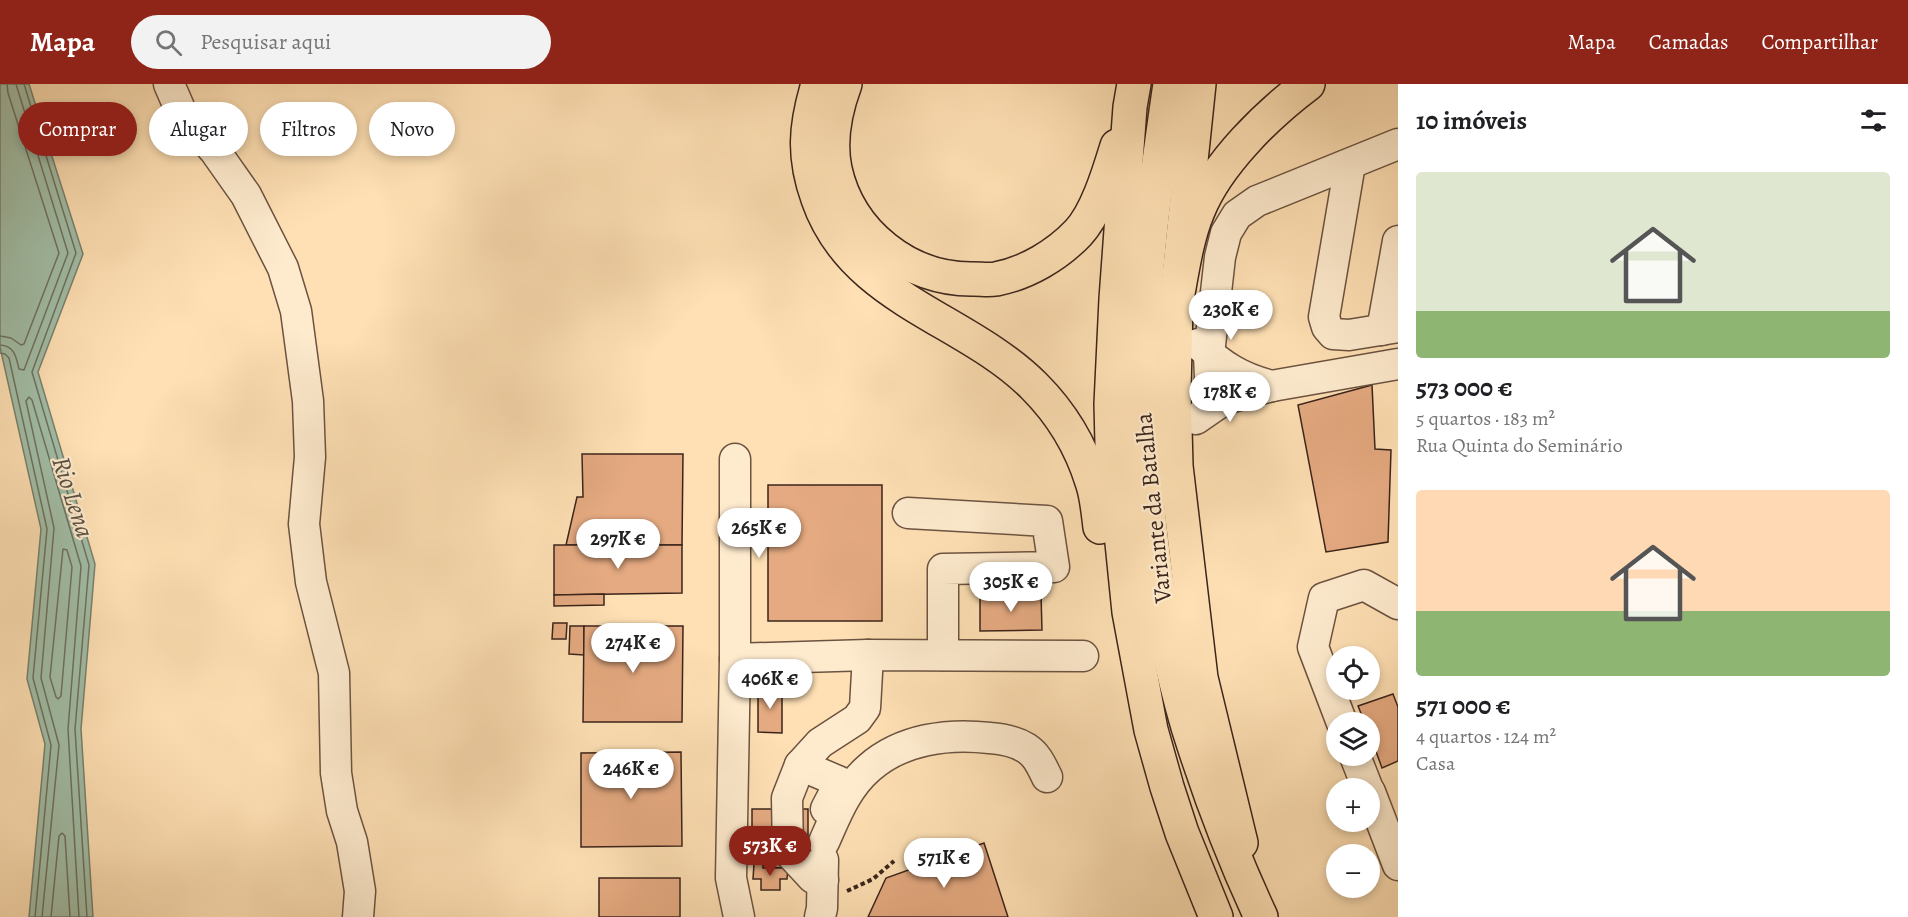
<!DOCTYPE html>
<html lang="pt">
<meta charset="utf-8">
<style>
:root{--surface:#fff;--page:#f2f2f2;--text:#202124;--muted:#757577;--accent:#8f2418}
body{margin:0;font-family:Alegreya,serif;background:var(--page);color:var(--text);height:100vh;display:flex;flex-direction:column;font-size:22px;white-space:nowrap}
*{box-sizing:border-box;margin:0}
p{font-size:20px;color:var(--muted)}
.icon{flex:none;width:33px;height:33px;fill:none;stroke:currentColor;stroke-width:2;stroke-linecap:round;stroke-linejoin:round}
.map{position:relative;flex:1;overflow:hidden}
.side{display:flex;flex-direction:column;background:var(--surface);width:510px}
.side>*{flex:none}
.hud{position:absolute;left:18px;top:18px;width:570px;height:54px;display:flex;gap:12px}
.fabs{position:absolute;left:1326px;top:562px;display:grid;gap:12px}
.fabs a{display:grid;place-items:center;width:54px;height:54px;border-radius:50%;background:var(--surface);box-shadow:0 3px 9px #0003;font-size:30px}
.price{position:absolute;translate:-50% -51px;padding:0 14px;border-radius:21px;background:#fff;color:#222;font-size:20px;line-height:39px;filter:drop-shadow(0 2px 3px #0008)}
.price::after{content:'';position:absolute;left:50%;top:36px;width:18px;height:14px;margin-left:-9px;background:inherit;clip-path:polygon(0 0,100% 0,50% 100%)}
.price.selected{background:var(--accent);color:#fff}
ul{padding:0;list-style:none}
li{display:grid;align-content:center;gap:12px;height:318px;padding:0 18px}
li span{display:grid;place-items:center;height:186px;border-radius:6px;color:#555}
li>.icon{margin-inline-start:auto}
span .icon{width:108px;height:108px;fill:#fffc;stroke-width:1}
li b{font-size:26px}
h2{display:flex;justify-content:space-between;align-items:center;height:72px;padding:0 18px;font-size:26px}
.tag{padding:0 21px;border-radius:27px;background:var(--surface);box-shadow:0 3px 9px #0003;font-size:21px;line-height:54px}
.tag.selected{background:var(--accent);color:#fff}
header{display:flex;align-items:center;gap:36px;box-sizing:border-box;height:84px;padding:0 30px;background:var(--accent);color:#fff}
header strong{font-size:28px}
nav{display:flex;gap:33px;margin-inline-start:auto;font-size:21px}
.search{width:420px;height:54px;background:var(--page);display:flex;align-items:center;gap:15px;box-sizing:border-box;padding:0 21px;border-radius:33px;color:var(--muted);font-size:22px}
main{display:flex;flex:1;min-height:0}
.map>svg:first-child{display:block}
.water{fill:#a1bea7;stroke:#78806f;stroke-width:1.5}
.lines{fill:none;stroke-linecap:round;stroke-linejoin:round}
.shore{stroke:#6e7161;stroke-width:1.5}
.building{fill:#e5aa81;stroke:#3b241b;stroke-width:1.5}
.minor-casing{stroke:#6c5341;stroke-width:33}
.major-casing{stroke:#3b241b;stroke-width:36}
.highway-casing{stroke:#3b241b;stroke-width:36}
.path{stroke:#3b241b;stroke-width:4;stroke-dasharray:4.5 3;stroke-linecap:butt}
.minor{stroke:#feebce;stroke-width:30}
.major{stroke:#fee0b4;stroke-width:33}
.highway{stroke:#fee0b4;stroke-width:33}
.labels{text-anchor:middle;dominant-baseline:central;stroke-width:4.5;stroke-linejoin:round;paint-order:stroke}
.street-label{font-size:24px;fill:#3b241b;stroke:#feebce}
.water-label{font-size:26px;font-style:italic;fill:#5a5245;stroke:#feebce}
</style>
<header>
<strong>Mapa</strong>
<div class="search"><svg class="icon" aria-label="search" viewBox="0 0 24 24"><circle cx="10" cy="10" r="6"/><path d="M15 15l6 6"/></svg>Pesquisar aqui</div>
<nav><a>Mapa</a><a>Camadas</a><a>Compartilhar</a></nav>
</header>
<main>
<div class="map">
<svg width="1398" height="833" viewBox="0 0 1398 833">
<rect width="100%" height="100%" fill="#fee0b4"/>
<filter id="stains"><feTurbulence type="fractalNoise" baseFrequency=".00333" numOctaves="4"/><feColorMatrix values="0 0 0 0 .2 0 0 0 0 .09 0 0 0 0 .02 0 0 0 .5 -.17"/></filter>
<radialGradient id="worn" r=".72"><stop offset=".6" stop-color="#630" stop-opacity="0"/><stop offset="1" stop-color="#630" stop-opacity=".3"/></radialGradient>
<path class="water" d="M 0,0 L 29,0 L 83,170 L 38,288 L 95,480 L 81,645 L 93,833 L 29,833 L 45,660 L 27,595 L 41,445 L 0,263 Z"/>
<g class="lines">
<g class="shore">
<path d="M 24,0 L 76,169 L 32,288 L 89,481 L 75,645 L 87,833"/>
<path d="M 0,252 L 11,254 L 21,261 L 24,260 L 59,169 L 8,9 L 7,0"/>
<path d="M 0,261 C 15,262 16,273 19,285 L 24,286 L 68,169 L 16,0"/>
<path d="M 0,269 L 5,270 L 9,274 L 47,445 L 33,594 L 51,661 L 35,833"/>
<path d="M 63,465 L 67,466 L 72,483 L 61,612 L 58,615 L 56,613 L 50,593 Z"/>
<path d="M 42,833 L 59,661 L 41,594 L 54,444 L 26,317 L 29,313 L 32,316 L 81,482 L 68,645 L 79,833"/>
<path d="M 51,833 L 59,752 L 62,749 L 65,752 L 70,833"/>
</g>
</g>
<g class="building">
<path d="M 1372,301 L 1375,365 L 1391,366 L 1388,458 L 1326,468 L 1298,321 Z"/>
<path d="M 582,370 L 683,370 L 682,461 L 566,461 L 577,413 L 583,413 Z"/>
<rect x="768" y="401" width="114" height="136"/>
<path d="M 554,461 L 682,461 L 682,509 L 554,511 Z"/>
<path d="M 604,510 L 604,521 L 554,522 L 554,511 Z"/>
<path d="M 1041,510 L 1042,546 L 980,547 L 980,512 Z"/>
<path d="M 553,539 L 567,539 L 566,555 L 552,555 Z"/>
<path d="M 570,542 L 584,542 L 584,571 L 569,570 Z"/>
<path d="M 584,542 L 683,542 L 682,638 L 583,638 Z"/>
<path d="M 758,603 L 782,603 L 782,649 L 758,648 Z"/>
<path d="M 1393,610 L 1398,623 L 1398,677 L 1382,684 L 1370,651 L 1370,639 L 1365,639 L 1358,622 Z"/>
<path d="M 681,668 L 682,762 L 581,763 L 581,669 Z"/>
<path d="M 752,725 L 808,725 L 808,753 L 790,753 L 789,784 L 763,784 L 763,755 L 752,755 Z"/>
<path d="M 984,759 L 1008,833 L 868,833 L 886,794 Z"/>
<path d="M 754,780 L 763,780 L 763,784 L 788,784 L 787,795 L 780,795 L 780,806 L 761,806 L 761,795 L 753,795 Z"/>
<rect x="599" y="794" width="81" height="39"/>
</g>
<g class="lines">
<defs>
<g id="minor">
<path d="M 169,0 L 182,30 L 215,67 L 246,111 L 283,184 L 296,227 L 308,317 L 310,373 L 304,440 L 311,498 L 334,589 L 336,689 L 342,727 L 352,758 L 360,807 L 358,833"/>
<path d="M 1350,80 L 1324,233 L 1327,243 L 1333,250 L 1349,251 L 1398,243"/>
<path d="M 1382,246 L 1398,157"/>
<path d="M 1198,260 C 1222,282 1240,294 1272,302"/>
<path d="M 1206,327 L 1210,294 L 1209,270 L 1220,173 L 1226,149 L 1237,131 L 1257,117 L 1398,60"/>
<path d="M 1196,335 L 1225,315 L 1272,302 L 1398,280"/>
<path d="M 735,375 L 735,575 L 731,794 L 739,833"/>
<path d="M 908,429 L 1047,437 L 1054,483 L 943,485 L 943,571"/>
<path d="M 735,575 L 868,571 L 1083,572"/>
<path d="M 1342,639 L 1313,563 L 1324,514 L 1364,501 L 1398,520"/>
<path d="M 1355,672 L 1368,705"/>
<path d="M 800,681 L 840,698 L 826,725"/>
<path d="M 1370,708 L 1398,781"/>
<path d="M 824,758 C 836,731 846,704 869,684 C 902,655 948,649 990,654 C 1003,655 1015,657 1026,664 C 1037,671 1041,681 1047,693"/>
<path d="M 823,796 L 813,794 L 788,767 L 787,714 L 800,681 L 820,659 L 857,635 L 865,624 L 868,571"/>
<path d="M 820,833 L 822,824 L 823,776"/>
</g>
<path id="major" d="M 1199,0 L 1176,220 L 1174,307 L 1176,382 L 1201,594 L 1241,759"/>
<g id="highway">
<path d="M 818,0 C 805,43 803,73 818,115 C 853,216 965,233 1034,302 C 1060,328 1081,362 1092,398 C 1097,412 1098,428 1100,443"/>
<path d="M 845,0 C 835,27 829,56 835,85 C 849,149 908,196 973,195 C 981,195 989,196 996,195 C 1027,189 1057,171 1078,149 C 1097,129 1109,88 1117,62"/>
<path d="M 1134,0 L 1130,23 L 1116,215 L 1111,320 L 1112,360 L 1129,528 L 1151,646 L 1167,703 L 1182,749 L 1216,833"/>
<path d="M 1170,0 C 1158,82 1146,165 1143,248 C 1139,373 1152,523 1188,643 C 1208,707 1232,771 1261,833"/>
<path d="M 1176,220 C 1182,189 1186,156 1198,127 C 1217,79 1268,30 1308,0"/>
</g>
</defs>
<use href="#minor" class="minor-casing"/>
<use href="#major" class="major-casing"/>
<use href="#highway" class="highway-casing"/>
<path class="path" d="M 847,807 L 873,795 L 894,777"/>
<use href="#minor" class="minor"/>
<use href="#major" class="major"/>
<use href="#highway" class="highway"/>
</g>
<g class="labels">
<g class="street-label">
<text transform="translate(1153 424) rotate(-96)">Variante da Batalha</text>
</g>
<g class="water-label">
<text transform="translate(73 413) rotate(72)">Rio Lena</text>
</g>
</g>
<rect width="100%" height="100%" filter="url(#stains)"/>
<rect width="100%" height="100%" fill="url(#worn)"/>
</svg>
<div class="fabs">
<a><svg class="icon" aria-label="locate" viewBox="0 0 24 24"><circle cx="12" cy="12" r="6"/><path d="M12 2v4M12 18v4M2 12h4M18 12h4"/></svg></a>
<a><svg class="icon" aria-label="layers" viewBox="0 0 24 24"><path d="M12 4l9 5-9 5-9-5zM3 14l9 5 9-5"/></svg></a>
<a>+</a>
<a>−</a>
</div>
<b class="price" style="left:1231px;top:257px">230K €</b>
<b class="price" style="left:1230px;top:339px">178K €</b>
<b class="price" style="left:759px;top:475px">265K €</b>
<b class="price" style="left:618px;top:486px">297K €</b>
<b class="price" style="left:1011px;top:529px">305K €</b>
<b class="price" style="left:633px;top:590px">274K €</b>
<b class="price" style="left:770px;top:626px">406K €</b>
<b class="price" style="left:631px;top:716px">246K €</b>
<b class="price selected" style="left:770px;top:793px">573K €</b>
<b class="price" style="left:944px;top:805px">571K €</b>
<div class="hud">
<a class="tag selected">Comprar</a>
<a class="tag">Alugar</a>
<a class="tag">Filtros</a>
<a class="tag">Novo</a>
</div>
</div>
<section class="side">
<h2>10 imóveis<svg class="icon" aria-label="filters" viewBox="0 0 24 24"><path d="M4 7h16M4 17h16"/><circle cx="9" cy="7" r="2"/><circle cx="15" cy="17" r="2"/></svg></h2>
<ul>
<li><span style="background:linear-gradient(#dfe7d0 75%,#8fb573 0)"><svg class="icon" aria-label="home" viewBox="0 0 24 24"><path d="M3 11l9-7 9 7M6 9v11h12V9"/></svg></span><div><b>573 000 €</b><p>5 quartos · 183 m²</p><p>Rua Quinta do Seminário</p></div></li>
<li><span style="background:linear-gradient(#ffd9b3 65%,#8fb573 0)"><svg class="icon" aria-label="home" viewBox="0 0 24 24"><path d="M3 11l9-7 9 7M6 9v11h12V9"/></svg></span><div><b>571 000 €</b><p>4 quartos · 124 m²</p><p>Casa</p></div></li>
</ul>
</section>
</main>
